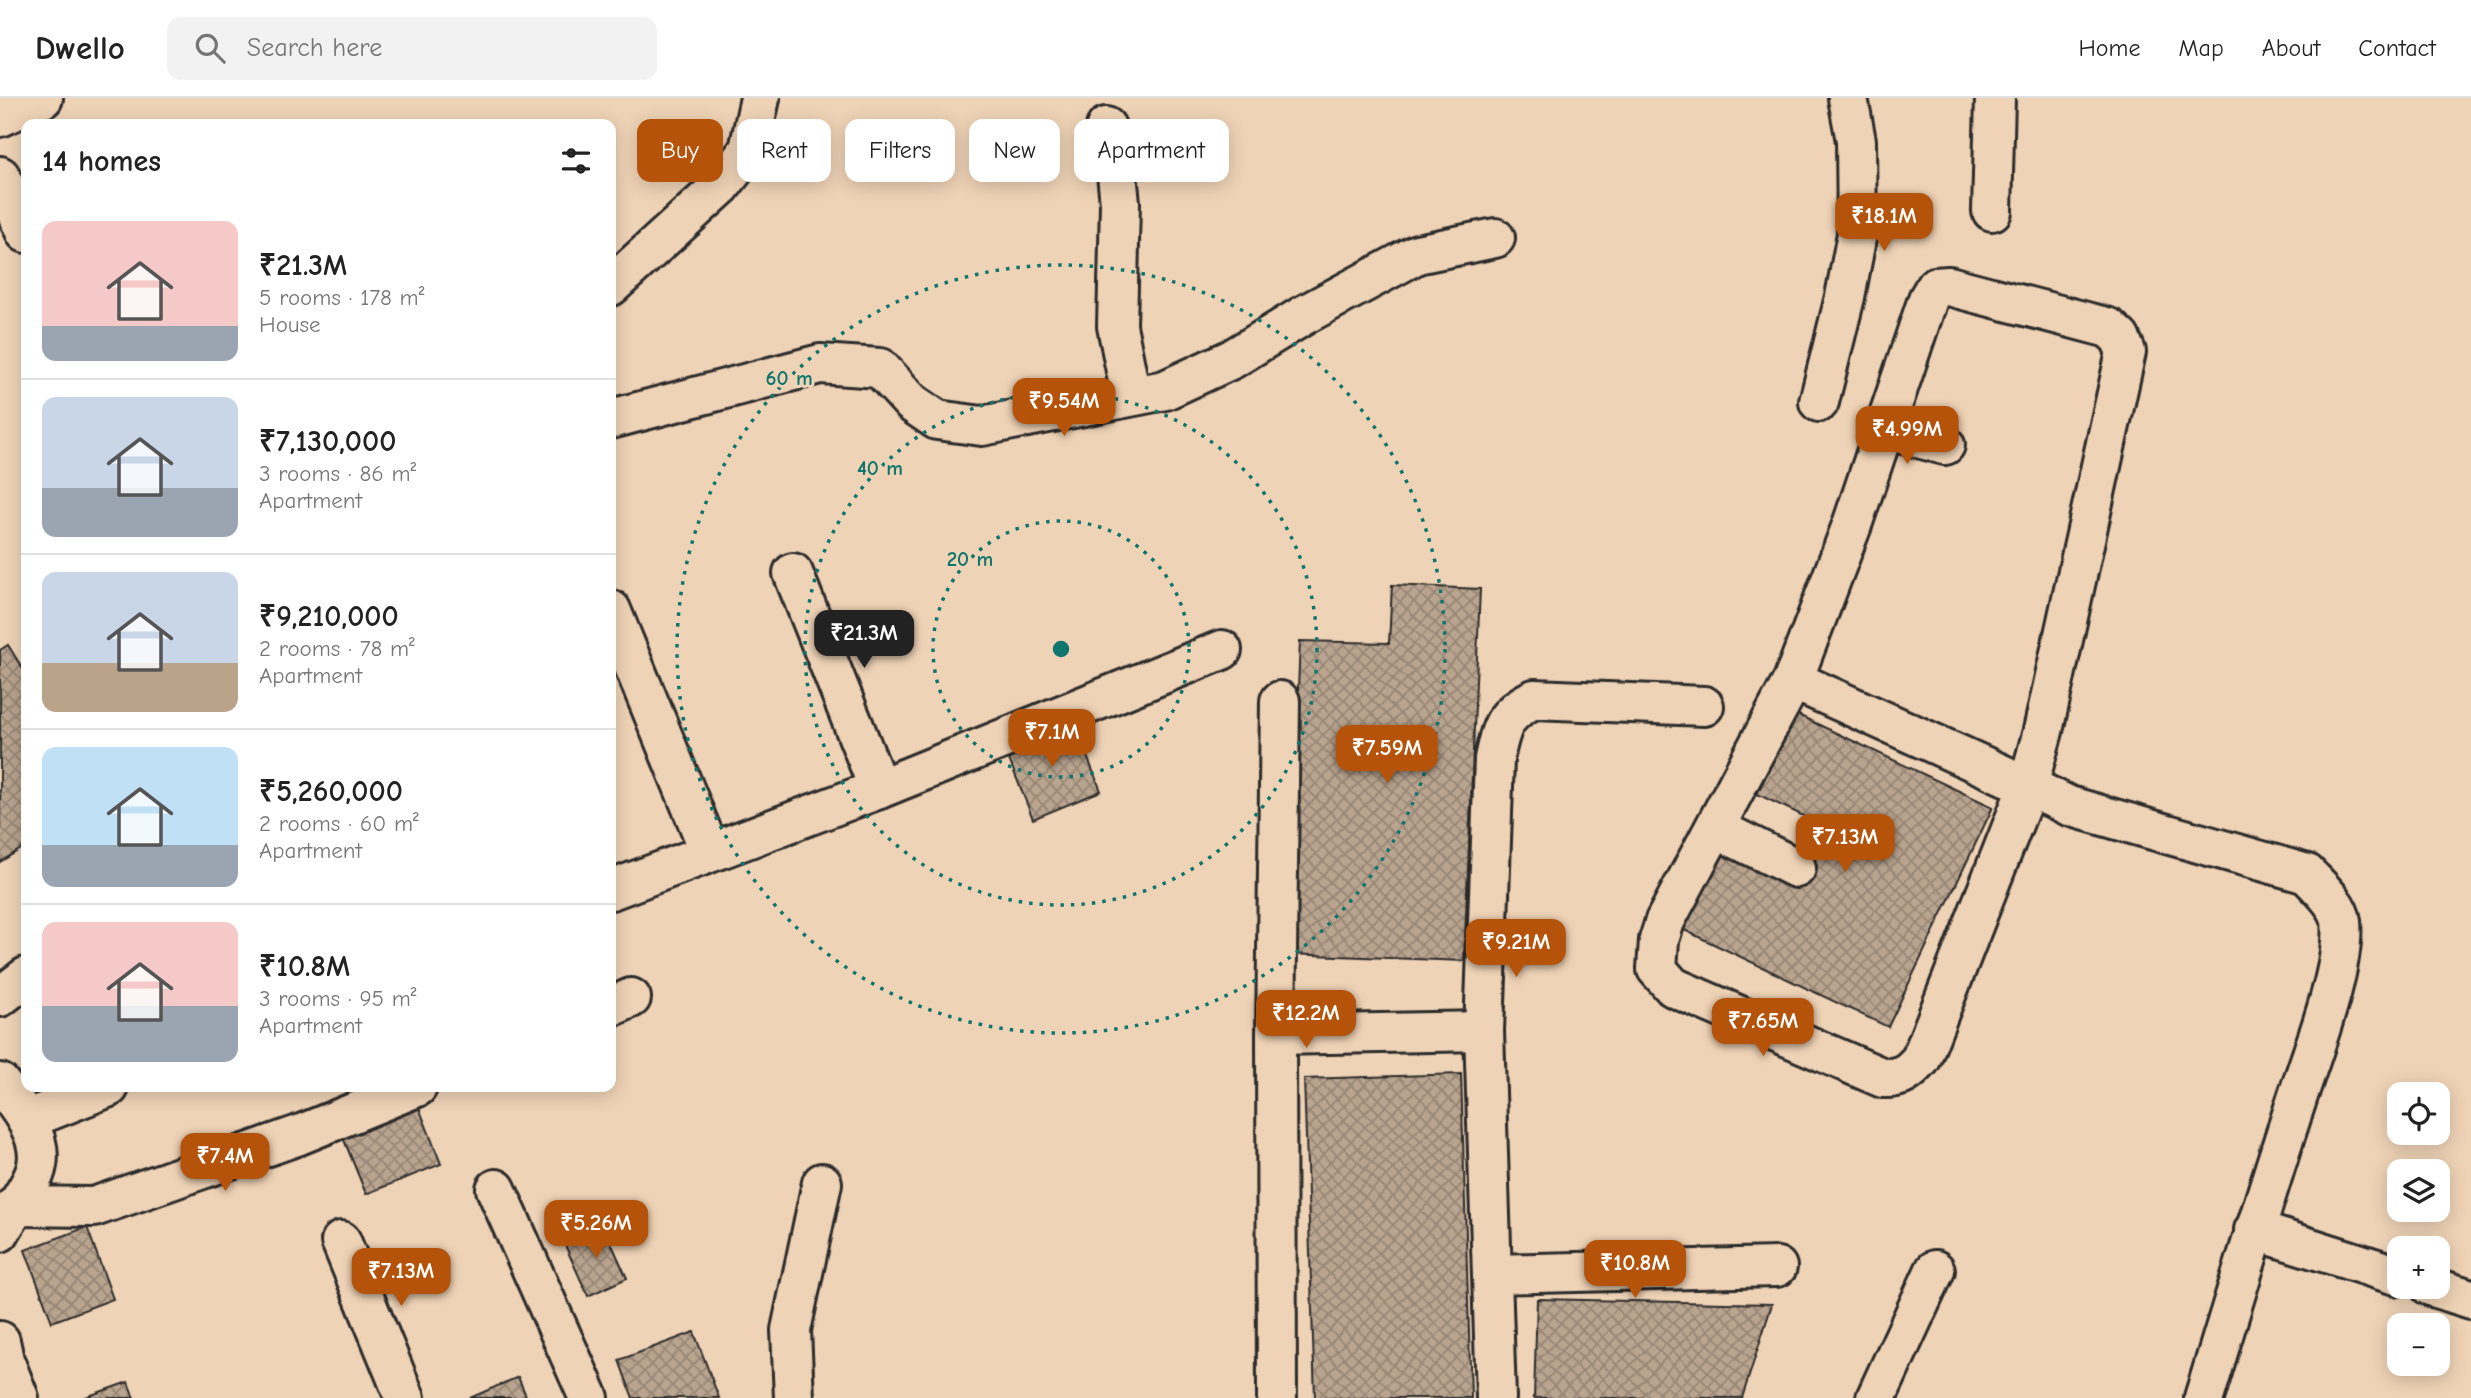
<!DOCTYPE html>
<meta charset="utf-8">
<style>
:root{--surface:#fff;--page:#f2f2f2;--text:#222;--muted:#767676;--line:#e0e0e0;--accent:#b45309}
body{margin:0;font-family:"Comic Neue",sans-serif;background:var(--page);color:var(--text);height:100vh;display:flex;flex-direction:column;font-size:26px;white-space:nowrap}
*{box-sizing:border-box;margin:0}
p{font-size:23px;color:var(--muted)}
.icon{flex:none;width:38px;height:38px;fill:none;stroke:currentColor;stroke-width:2;stroke-linecap:round;stroke-linejoin:round}
.map{position:relative;flex:1;overflow:hidden}
.drawer{position:absolute;left:21px;top:21px;width:595px;height:973px;display:flex;flex-direction:column;background:var(--surface);border-radius:14px;box-shadow:0 4px 18px #0003}
.drawer>*{flex:none}
.guide{position:absolute;left:637px;top:21px;width:665px;height:63px;display:flex;gap:14px}
.fabs{position:absolute;left:2387px;top:984px;display:grid;gap:14px}
.fabs a{display:grid;place-items:center;width:63px;height:63px;border-radius:14px;background:var(--surface);box-shadow:0 4px 18px #0003;font-size:35px}
.price{position:absolute;translate:-50% -60px;padding:0 16px;border-radius:14px;background:var(--accent);color:#fff;font-size:23px;line-height:46px;filter:drop-shadow(0 2px 4px #0008)}
.price::after{content:'';position:absolute;left:50%;top:42px;width:21px;height:16px;margin-left:-10px;background:inherit;clip-path:polygon(0 0,100% 0,50% 100%)}
.price.on{background:#222;color:#fff}
ul{padding:0;list-style:none}
li{display:flex;align-items:center;gap:21px;height:175px;padding:0 21px}
li+li{border-top:2px solid var(--line)}
li span{display:grid;place-items:center;flex:none;width:196px;height:140px;border-radius:14px;color:#555}
li>.icon{margin-inline-start:auto}
span .icon{width:84px;height:84px;fill:#fffc;stroke-width:1}
li b{font-size:30px}
h2{display:flex;justify-content:space-between;align-items:center;height:84px;padding:0 21px;font-size:30px}
.tag{padding:0 24px;border-radius:14px;background:var(--surface);box-shadow:0 4px 18px #0003;font-size:24px;line-height:63px}
.tag.on{background:var(--accent);color:#fff}
header{display:flex;align-items:center;gap:42px;box-sizing:border-box;height:98px;padding:0 35px;background:var(--surface);border-bottom:2px solid var(--line)}
header strong{font-size:33px}
nav{display:flex;gap:38px;margin-inline-start:auto;font-size:24px}
.search{width:490px;height:63px;background:var(--page);display:flex;align-items:center;gap:18px;box-sizing:border-box;padding:0 24px;border-radius:14px;color:var(--muted);font-size:26px}
.map>svg:first-child{display:block}
.building{fill:url(#building-cross-hatch);stroke:#2b2b2b;stroke-width:2}
.lines{fill:none;stroke-linecap:round;stroke-linejoin:round}
.minor-casing{stroke:#2b2b2b;stroke-width:44}
.minor{stroke:#efd3b6;stroke-width:38}
.ring{fill:none;stroke:#0f766e;stroke-width:3.5;stroke-dasharray:3.5 7}
.centre{fill:#0f766e;stroke:#efd3b6;stroke-width:3.5}
.ring-label{font-size:21px;text-anchor:middle;font-weight:bold;fill:#0f766e;stroke:#efd3b6;stroke-width:6;stroke-linejoin:round;paint-order:stroke}
</style>
<header>
<strong>Dwello</strong>
<div class="search"><svg class="icon" aria-label="search" viewBox="0 0 24 24"><circle cx="10" cy="10" r="6"/><path d="M15 15l6 6"/></svg>Search here</div>
<nav><a>Home</a><a>Map</a><a>About</a><a>Contact</a></nav>
</header>
<div class="map">
<svg width="2471" height="1300" viewBox="0 0 2471 1300">
<defs>
<pattern id="building-cross-hatch" width="8" height="8" patternUnits="userSpaceOnUse" patternTransform="scale(1.75)"><rect width="8" height="8" fill="#b9a48f"/><path d="M0 0l8 8M0 8l8-8" fill="none" stroke="#978675"/></pattern>
</defs>
<rect width="100%" height="100%" fill="#efd3b6"/>
<filter id="ink" filterUnits="userSpaceOnUse"><feTurbulence type="fractalNoise" baseFrequency=".0143" numOctaves="2"/><feDisplacementMap in="SourceGraphic" scale="14" xChannelSelector="R" yChannelSelector="G"/><feConvolveMatrix kernelMatrix="1 2 1 2 8 2 1 2 1" color-interpolation-filters="sRGB"/></filter>
<g filter="url(#ink)">
<g class="building">
<path d="M 1392,487 L 1480,491 L 1464,863 L 1287,856 L 1300,543 L 1389,545 Z"/>
<path d="M 8,547 L 26,576 L 26,748 L 0,764 L 0,552 Z"/>
<path d="M 1796,616 L 1993,709 L 1888,929 L 1682,831 L 1725,743 L 1802,780 L 1827,729 L 1757,696 Z"/>
<path d="M 1072,621 L 1101,693 L 1033,721 L 1004,649 Z"/>
<path d="M 1461,976 L 1471,1300 L 1315,1300 L 1304,981 Z"/>
<path d="M 416,1002 L 441,1066 L 366,1096 L 340,1032 Z"/>
<path d="M 603,1127 L 627,1180 L 588,1198 L 564,1145 Z"/>
<path d="M 87,1129 L 113,1201 L 52,1224 L 25,1152 Z"/>
<path d="M 1537,1201 L 1772,1206 L 1742,1300 L 1534,1300 Z"/>
<path d="M 694,1234 L 719,1300 L 633,1300 L 619,1262 Z"/>
<path d="M 518,1279 L 527,1300 L 470,1300 Z"/>
<path d="M 128,1284 L 134,1300 L 83,1300 Z"/>
</g>
<g class="lines">
<defs>
<g id="minor">
<path d="M 0,19 L 43,0"/>
<path d="M 1106,29 L 1115,57 L 1120,105 L 1117,228 L 1131,298"/>
<path d="M 0,78 L 26,135"/>
<path d="M 1992,113 L 1995,0"/>
<path d="M 611,188 L 721,88 L 749,52 L 760,0"/>
<path d="M 1819,304 L 1845,199 L 1857,136 L 1856,43 L 1848,0"/>
<path d="M 611,321 L 820,266 L 880,270 L 912,305 L 937,322 L 982,328 L 1165,292 L 1232,261 L 1304,217 L 1417,156 L 1495,140"/>
<path d="M 1884,331 L 1945,347"/>
<path d="M 793,475 L 879,691"/>
<path d="M 611,512 L 710,754"/>
<path d="M 1793,582 L 1665,823 L 1659,842 L 1657,871 L 1673,889 L 1883,980 C 1901,981 1909,975 1921,961 L 2028,688 L 1793,582 L 1852,427 L 1928,201 L 1935,189 L 1949,188 L 2109,230 L 2120,240 L 2126,254 L 2043,633 L 2028,688 L 2069,708 L 2307,776 C 2318,788 2339,806 2341,823 C 2346,870 2311,957 2296,1004 C 2264,1102 2234,1201 2204,1300"/>
<path d="M 1715,730 L 1796,770"/>
<path d="M 611,792 L 879,691 L 1222,552"/>
<path d="M 0,899 L 26,879"/>
<path d="M 611,909 L 631,900"/>
<path d="M 1276,937 L 1484,933"/>
<path d="M 0,985 C 17,1007 43,1037 37,1067 C 34,1087 10,1115 0,1134"/>
<path d="M 28,1021 L 109,989"/>
<path d="M 496,1091 L 589,1300"/>
<path d="M 15,1108 L 94,1109 L 299,1037 L 417,989"/>
<path d="M 2254,1132 L 2399,1178"/>
<path d="M 341,1143 L 405,1300"/>
<path d="M 1492,1176 L 1777,1169"/>
<path d="M 2430,1188 L 2471,1201"/>
<path d="M 0,1243 L 4,1262 L 19,1300"/>
<path d="M 794,1300 L 791,1232 L 822,1085"/>
<path d="M 1277,1300 L 1276,937 L 1280,603"/>
<path d="M 1496,1300 L 1484,933 L 1494,661 C 1501,629 1503,616 1534,601 L 1704,608"/>
<path d="M 1876,1300 L 1935,1172"/>
</g>
</defs>
<use href="#minor" class="minor-casing"/>
<use href="#minor" class="minor"/>
</g>
</g>
<g class="ring">
<circle cx="1061" cy="551" r="128"/>
<circle cx="1061" cy="551" r="256"/>
<circle cx="1061" cy="551" r="384"/>
</g>
<circle cx="1061" cy="551" r="10" class="centre"/>
<g class="ring-label">
<text x="789" y="287">60 m</text>
<text x="880" y="377">40 m</text>
<text x="970" y="468">20 m</text>
</g>
</svg>
<div class="fabs">
<a><svg class="icon" aria-label="locate" viewBox="0 0 24 24"><circle cx="12" cy="12" r="6"/><path d="M12 2v4M12 18v4M2 12h4M18 12h4"/></svg></a>
<a><svg class="icon" aria-label="layers" viewBox="0 0 24 24"><path d="M12 4l9 5-9 5-9-5zM3 14l9 5 9-5"/></svg></a>
<a>+</a>
<a>−</a>
</div>
<b class="price" style="left:1884px;top:155px">₹18.1M</b>
<b class="price" style="left:1064px;top:340px">₹9.54M</b>
<b class="price" style="left:1907px;top:368px">₹4.99M</b>
<b class="price on" style="left:864px;top:572px">₹21.3M</b>
<b class="price" style="left:1052px;top:671px">₹7.1M</b>
<b class="price" style="left:1387px;top:687px">₹7.59M</b>
<b class="price" style="left:1845px;top:776px">₹7.13M</b>
<b class="price" style="left:1516px;top:881px">₹9.21M</b>
<b class="price" style="left:1306px;top:952px">₹12.2M</b>
<b class="price" style="left:1763px;top:960px">₹7.65M</b>
<b class="price" style="left:225px;top:1095px">₹7.4M</b>
<b class="price" style="left:596px;top:1162px">₹5.26M</b>
<b class="price" style="left:1635px;top:1202px">₹10.8M</b>
<b class="price" style="left:401px;top:1210px">₹7.13M</b>
<div class="guide">
<a class="tag on">Buy</a>
<a class="tag">Rent</a>
<a class="tag">Filters</a>
<a class="tag">New</a>
<a class="tag">Apartment</a>
</div>
<section class="drawer">
<h2>14 homes<svg class="icon" aria-label="filters" viewBox="0 0 24 24"><path d="M4 7h16M4 17h16"/><circle cx="9" cy="7" r="2"/><circle cx="15" cy="17" r="2"/></svg></h2>
<ul>
<li><span style="background:linear-gradient(#f6c9c9 75%,#9aa5b1 0)"><svg class="icon" aria-label="home" viewBox="0 0 24 24"><path d="M3 11l9-7 9 7M6 9v11h12V9"/></svg></span><div><b>₹21.3M</b><p>5 rooms · 178 m²</p><p>House</p></div></li>
<li><span style="background:linear-gradient(#c9d6e8 65%,#9aa5b1 0)"><svg class="icon" aria-label="home" viewBox="0 0 24 24"><path d="M3 11l9-7 9 7M6 9v11h12V9"/></svg></span><div><b>₹7,130,000</b><p>3 rooms · 86 m²</p><p>Apartment</p></div></li>
<li><span style="background:linear-gradient(#c9d6e8 65%,#b9a48a 0)"><svg class="icon" aria-label="home" viewBox="0 0 24 24"><path d="M3 11l9-7 9 7M6 9v11h12V9"/></svg></span><div><b>₹9,210,000</b><p>2 rooms · 78 m²</p><p>Apartment</p></div></li>
<li><span style="background:linear-gradient(#bfe0f5 70%,#9aa5b1 0)"><svg class="icon" aria-label="home" viewBox="0 0 24 24"><path d="M3 11l9-7 9 7M6 9v11h12V9"/></svg></span><div><b>₹5,260,000</b><p>2 rooms · 60 m²</p><p>Apartment</p></div></li>
<li><span style="background:linear-gradient(#f6c9c9 60%,#9aa5b1 0)"><svg class="icon" aria-label="home" viewBox="0 0 24 24"><path d="M3 11l9-7 9 7M6 9v11h12V9"/></svg></span><div><b>₹10.8M</b><p>3 rooms · 95 m²</p><p>Apartment</p></div></li>
</ul>
</section>
</div>
